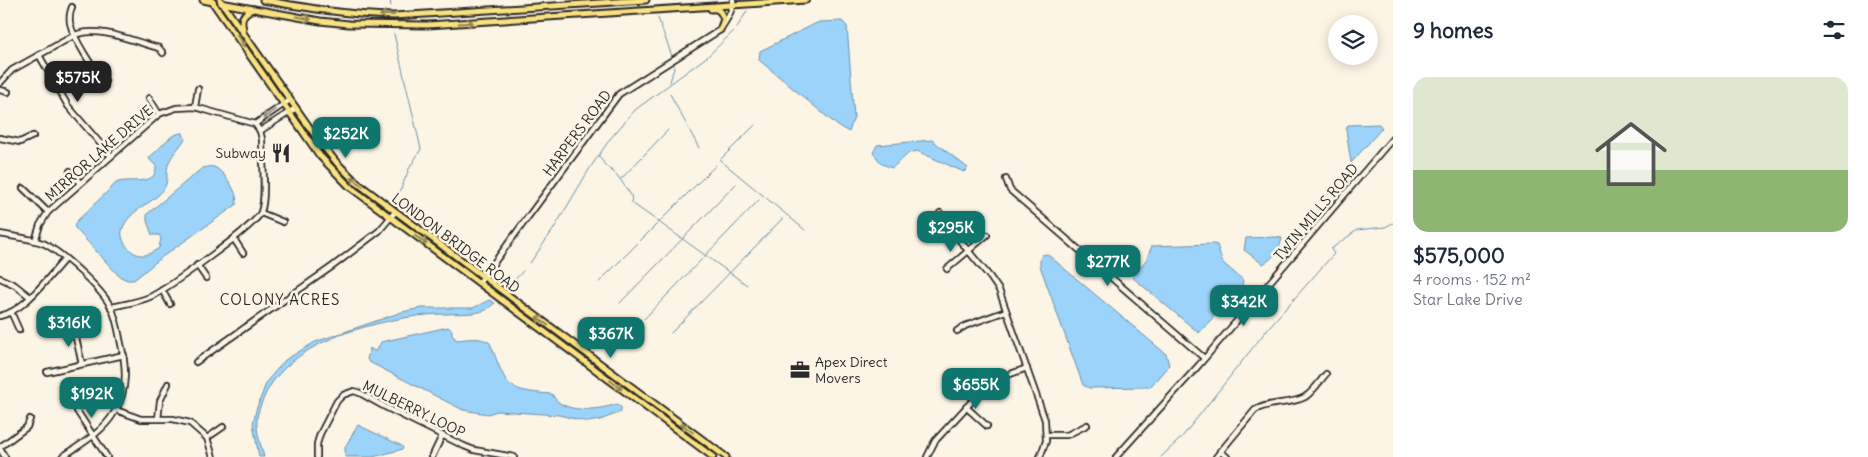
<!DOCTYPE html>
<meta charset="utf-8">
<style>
:root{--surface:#fff;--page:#f6f6f7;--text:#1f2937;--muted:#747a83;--line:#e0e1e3;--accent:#0f766e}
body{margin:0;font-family:Delius,sans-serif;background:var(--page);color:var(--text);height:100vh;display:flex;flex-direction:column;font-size:19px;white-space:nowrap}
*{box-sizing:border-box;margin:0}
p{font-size:16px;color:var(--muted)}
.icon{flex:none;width:28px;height:28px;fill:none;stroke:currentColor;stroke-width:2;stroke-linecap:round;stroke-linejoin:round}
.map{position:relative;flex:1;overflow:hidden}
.side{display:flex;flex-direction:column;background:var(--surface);width:475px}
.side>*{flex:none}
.fabs{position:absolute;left:1328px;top:15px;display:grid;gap:10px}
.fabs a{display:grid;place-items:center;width:50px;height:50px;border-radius:50%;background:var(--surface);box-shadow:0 2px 12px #0003;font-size:25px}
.price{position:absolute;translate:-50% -42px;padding:0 11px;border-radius:10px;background:var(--accent);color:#fff;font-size:16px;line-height:32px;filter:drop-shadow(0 1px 2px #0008)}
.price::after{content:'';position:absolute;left:50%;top:30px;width:15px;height:11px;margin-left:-8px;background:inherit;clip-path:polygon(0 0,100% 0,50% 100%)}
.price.active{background:#222;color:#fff}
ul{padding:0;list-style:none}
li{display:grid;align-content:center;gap:10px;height:265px;padding:0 20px}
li+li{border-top:1px solid var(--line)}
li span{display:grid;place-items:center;height:155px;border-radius:15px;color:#555}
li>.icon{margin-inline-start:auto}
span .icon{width:90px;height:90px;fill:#fffc;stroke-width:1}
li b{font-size:21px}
h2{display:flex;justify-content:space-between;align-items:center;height:60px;padding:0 20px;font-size:21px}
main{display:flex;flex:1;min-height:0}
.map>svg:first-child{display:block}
.water{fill:#9bd3fa;stroke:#6e90a7}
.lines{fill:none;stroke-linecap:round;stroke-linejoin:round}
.stream{stroke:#6e90a7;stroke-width:1}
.minor-casing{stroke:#2b2b2b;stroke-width:8}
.major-casing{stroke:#2b2b2b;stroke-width:9}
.minor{stroke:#fcf5e5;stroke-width:4.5}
.major{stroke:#fae180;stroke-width:5}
.oneway{stroke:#928656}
.oneway2{stroke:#949088}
.labels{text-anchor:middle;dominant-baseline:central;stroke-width:5;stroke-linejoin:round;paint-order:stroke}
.street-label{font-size:14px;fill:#2b2b2b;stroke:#fcf5e5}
.poi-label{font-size:14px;fill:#2b2b2b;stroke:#fcf5e5;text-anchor:end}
.neighbourhood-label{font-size:15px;letter-spacing:1px;fill:#2b2b2b;stroke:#fcf5e5}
</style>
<main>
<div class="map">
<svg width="1393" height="457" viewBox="0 0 1393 457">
<rect width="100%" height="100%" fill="#fcf5e5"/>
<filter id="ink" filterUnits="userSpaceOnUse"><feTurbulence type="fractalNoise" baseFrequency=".02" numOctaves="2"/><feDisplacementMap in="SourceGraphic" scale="10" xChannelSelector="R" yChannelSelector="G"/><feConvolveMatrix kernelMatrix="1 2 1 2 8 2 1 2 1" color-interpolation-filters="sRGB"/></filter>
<g filter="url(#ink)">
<g class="water">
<path d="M 842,21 L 847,26 L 854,117 L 849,132 L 838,126 L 759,60 L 760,51 L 819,22 Z"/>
<path d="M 1379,124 L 1382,128 L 1351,163 L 1346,130 L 1348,125 Z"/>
<path d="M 180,133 L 183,133 L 185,139 C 180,147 171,155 168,165 C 166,171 168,178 166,184 C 160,203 128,207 122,231 C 120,241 131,255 142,255 C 147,256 154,251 159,248 L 161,238 L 159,235 L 152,235 L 147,221 L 147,214 L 201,169 C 206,167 211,165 216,168 C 226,174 240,195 236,205 L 162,257 L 134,280 L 127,280 L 119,276 L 75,228 L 74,224 L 116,183 C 128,177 157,188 156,166 L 150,160 L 149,158 L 172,136 Z"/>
<path d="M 932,140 L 968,168 L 964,172 L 917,151 L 909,153 L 892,168 L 882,164 L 873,153 L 877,145 Z"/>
<path d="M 1275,237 L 1282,238 C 1280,249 1273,259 1263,264 L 1244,250 L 1246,238 Z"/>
<path d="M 1213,244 L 1217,245 L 1223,263 L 1243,280 L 1242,286 L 1199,333 L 1132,277 L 1146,260 L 1152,246 Z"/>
<path d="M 1047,254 L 1166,354 L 1169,365 L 1150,387 L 1089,388 L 1083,385 L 1040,266 L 1040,260 L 1042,255 Z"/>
<path d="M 489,300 L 495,303 C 492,305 489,308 486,310 C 474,315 460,313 448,314 C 436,314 423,315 410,317 C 357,326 283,346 262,402 C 260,407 257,414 257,420 C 256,432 261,445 264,457 L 259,457 L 253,424 L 256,410 L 267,381 L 285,360 L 315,342 L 402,312 L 421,308 L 473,308 Z"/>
<path d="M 448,327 L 452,330 L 452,335 L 457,340 C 468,339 481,336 490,343 C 507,385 503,391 552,394 C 562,415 599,410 617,404 L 621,407 L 621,412 L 600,420 L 588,422 L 559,415 L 497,411 L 488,414 L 463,410 L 369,362 L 367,359 L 370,348 L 374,351 L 377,350 L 381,342 Z"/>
<path d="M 358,425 L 402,446 L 403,449 L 373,457 L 345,457 L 345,447 Z"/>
</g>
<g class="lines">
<g class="stream">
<path d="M 390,0 L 391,6"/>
<path d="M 658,18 L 673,59"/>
<path d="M 394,34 L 421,149 L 409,169 L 397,199"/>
<path d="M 670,82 L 674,68 L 674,63"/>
<path d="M 670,94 L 699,148"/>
<path d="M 755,125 L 720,160 L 805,230"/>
<path d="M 599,156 L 605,165 L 617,175 L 631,195 L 632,203 L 747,285"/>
<path d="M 621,179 L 668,130"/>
<path d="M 530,263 L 553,230 L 590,168 L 610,139 L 635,110 L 708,56 L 736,29 L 747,11"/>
<path d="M 599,282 L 716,165"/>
<path d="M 509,286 L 523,271"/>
<path d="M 620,303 L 736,184"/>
<path d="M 644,319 L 759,200"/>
<path d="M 671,333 L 782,219"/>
<path d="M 1161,457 L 1182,437 L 1270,326 L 1332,256 L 1334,254 L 1331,249 L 1357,230 L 1385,227 L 1393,223"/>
</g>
<defs>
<g id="minor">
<path d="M 72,7 C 70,12 69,17 70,23 C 73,37 94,72 105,81"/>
<path d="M 39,55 L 68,106 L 111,156"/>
<path d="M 0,83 L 12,70 L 75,35 C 98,25 135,42 159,48 L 163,53"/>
<path d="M 0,90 L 8,92"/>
<path d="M 149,98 L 159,114"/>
<path d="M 195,107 L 198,89"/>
<path d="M 255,124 L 290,100"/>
<path d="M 260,131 L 296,108"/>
<path d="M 0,138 L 20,142 L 33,136"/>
<path d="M 70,171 L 80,183"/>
<path d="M 1006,179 L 1010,190 L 1204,358"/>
<path d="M 23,188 L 48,212"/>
<path d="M 261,213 L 283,222"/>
<path d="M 940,213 L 951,230 L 990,277 L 999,290 L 1045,420 L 1046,441 L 1040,457"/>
<path d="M 0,234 C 14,237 32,238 45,244 C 63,254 101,288 111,307 C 116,317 118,328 120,339 C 126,365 129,389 114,413 C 102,433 81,444 62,457"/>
<path d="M 234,239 L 243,253"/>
<path d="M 35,241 L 40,225 L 48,212 L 159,114 L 176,108 L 195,107 L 255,124 L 260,131 L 262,139 C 262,157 267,196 261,212 C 256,226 169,287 152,296 C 140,302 124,304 111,307"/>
<path d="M 197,265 L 206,278"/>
<path d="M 947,269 L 987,235"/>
<path d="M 0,278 L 15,285 L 30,297"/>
<path d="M 479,283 L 619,94 L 720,30 C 726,21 733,11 733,0"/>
<path d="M 162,290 L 170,304"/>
<path d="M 11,312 L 19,330"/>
<path d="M 0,316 C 25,311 48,277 65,259"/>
<path d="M 67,326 L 76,338 L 82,364"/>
<path d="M 957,331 L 965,326 L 1006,311"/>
<path d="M 196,362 L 333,266 L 379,231 L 395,212"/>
<path d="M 47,372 L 124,355"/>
<path d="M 966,407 L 987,426"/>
<path d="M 116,410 L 141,419 L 173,419 L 190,423 L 207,438 L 213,457"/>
<path d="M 77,411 L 107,457"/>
<path d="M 158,419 L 160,401 L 168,384"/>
<path d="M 1047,435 L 1067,435 L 1087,425"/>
<path d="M 207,438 L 223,427"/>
<path d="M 0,447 L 27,427 L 30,419"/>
<path d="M 0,449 L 5,457"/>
<path d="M 1220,451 L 1227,457"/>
<path d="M 317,457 L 317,444 L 320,434 L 337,401 L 343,395 L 354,391 L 360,393 L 385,407 L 464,446 L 474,450 L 514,457"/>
<path d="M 432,457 L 442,436"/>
<path d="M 927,457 L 935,441 L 986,386 L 994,380 L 1027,368"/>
<path d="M 1116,457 L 1199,365 L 1393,138"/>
<path d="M 1216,457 L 1255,410 C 1270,401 1290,405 1305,397 C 1313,392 1320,381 1326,374"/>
</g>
<g id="major">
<path d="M 203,0 L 213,2"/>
<path d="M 211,0 L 320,156 L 350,187 L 713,457"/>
<path d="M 220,0 L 319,141 L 337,163 L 356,182 L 726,457"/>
<path d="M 263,0 C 307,8 349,15 394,16 L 646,0"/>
<path d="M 221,3 L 320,21 L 349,24 L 428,25 L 806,0"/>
<path d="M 711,9 C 719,8 721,12 724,19 L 720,30"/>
<path d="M 243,29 C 240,19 243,13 253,9"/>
</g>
</defs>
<use href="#minor" class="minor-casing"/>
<use href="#major" class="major-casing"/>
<use href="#minor" class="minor"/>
<use href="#major" class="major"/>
</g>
<defs><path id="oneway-shaft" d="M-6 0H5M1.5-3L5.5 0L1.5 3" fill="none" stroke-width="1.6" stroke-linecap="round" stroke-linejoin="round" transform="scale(1.25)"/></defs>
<g class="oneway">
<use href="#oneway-shaft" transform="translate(387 15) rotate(180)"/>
<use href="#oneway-shaft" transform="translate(304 18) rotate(11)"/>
<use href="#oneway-shaft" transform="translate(466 23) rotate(-4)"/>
<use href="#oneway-shaft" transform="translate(241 41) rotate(55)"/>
<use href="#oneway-shaft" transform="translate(357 182) rotate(-140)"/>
<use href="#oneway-shaft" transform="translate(421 240) rotate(36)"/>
<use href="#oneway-shaft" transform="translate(542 321) rotate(-144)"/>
<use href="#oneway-shaft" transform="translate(616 385) rotate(37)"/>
<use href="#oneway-shaft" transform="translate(687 428) rotate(-143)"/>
</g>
<use class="oneway2" href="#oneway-shaft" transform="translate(269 114) rotate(145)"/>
</g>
<defs>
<symbol id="restaurant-bare" viewBox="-9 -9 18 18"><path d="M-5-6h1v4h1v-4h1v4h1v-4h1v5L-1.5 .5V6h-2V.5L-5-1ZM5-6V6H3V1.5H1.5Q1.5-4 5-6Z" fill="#2b2b2b" stroke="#fcf5e5" stroke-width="2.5" paint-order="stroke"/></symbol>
<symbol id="office-bare" viewBox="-9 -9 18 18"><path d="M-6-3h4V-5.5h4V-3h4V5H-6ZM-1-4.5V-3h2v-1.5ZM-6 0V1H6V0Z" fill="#2b2b2b" stroke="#fcf5e5" stroke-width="2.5" paint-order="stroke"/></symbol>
</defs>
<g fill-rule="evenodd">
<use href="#restaurant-bare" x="267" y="139" width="28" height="28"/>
<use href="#office-bare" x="786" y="356" width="28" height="28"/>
</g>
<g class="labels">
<g class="street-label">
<text transform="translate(577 133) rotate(-53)">HARPERS ROAD</text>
<text transform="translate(99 153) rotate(-41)">MIRROR LAKE DRIVE</text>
<text transform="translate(1316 212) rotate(-50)">TWIN MILLS ROAD</text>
<text transform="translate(456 243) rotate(37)">LONDON BRIDGE ROAD</text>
<text transform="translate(414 409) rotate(26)">MULBERRY LOOP</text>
</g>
<g class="poi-label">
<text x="266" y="153">Subway</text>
<text x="815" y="362" text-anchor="start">Apex Direct<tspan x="815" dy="16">Movers</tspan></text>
</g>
<g class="neighbourhood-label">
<text x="280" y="299">COLONY ACRES</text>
</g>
</g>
</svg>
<div class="fabs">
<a><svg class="icon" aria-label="layers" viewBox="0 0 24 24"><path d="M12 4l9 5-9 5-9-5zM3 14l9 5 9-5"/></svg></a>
</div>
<b class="price active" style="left:78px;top:103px">$575K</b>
<b class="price" style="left:346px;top:159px">$252K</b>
<b class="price" style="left:951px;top:253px">$295K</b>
<b class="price" style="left:1108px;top:287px">$277K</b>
<b class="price" style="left:1244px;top:327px">$342K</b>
<b class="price" style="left:69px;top:348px">$316K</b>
<b class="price" style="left:611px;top:359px">$367K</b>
<b class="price" style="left:976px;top:410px">$655K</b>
<b class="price" style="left:92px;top:419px">$192K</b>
</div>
<section class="side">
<h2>9 homes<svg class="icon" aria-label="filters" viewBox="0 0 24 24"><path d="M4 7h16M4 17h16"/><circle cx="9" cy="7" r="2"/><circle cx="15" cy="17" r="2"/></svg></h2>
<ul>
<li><span style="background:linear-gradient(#dfe7d0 60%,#8fb573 0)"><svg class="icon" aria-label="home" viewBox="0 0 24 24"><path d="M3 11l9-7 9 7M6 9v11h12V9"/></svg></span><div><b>$575,000</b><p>4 rooms · 152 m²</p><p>Star Lake Drive</p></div></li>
</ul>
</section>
</main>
